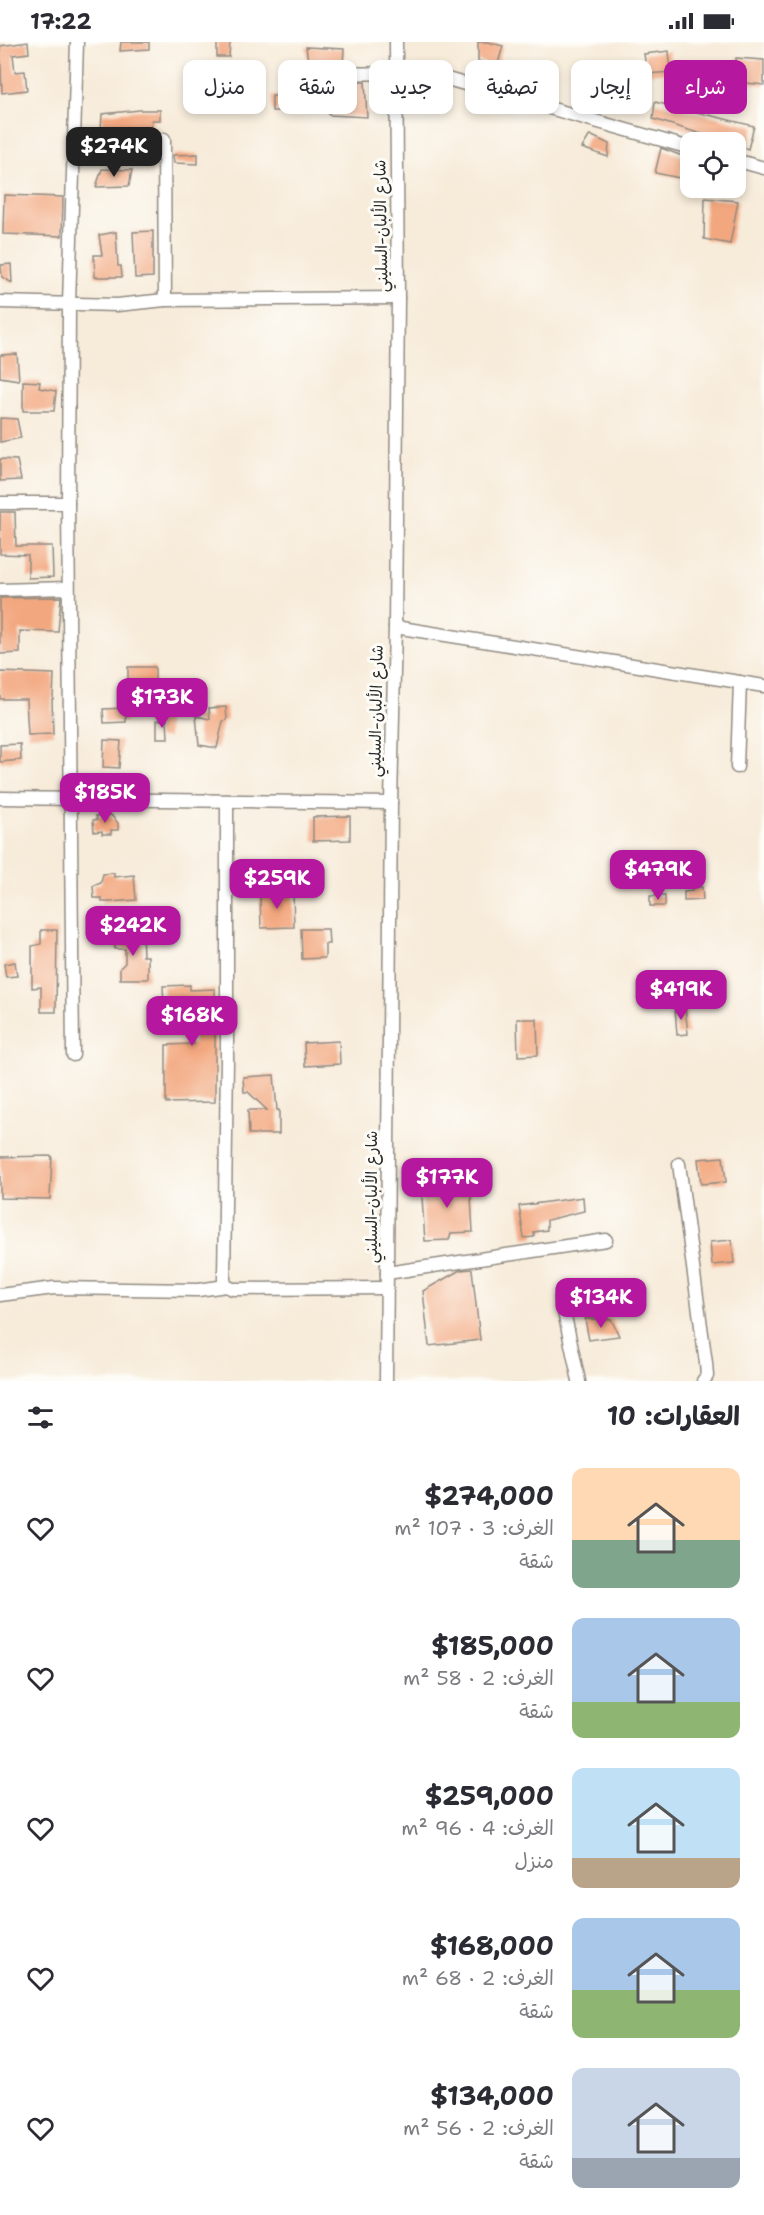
<!DOCTYPE html>
<html lang="ar">
<meta charset="utf-8">
<style>
:root{--surface:#fff;--page:#f7f7f7;--text:#2b2b33;--muted:#7c7c81;--accent:#b5179e}
body{margin:0;font-family:"Shantell Sans","Playpen Sans Arabic",sans-serif;background:var(--page);color:var(--text);direction:rtl;height:100vh;display:flex;flex-direction:column;font-size:22px;white-space:nowrap}
*{box-sizing:border-box;margin:0}
p{font-size:20px;color:var(--muted)}
.icon{flex:none;width:33px;height:33px;fill:none;stroke:currentColor;stroke-width:2;stroke-linecap:round;stroke-linejoin:round}
.map{position:relative;height:1339px;overflow:hidden;direction:ltr}
.side{display:flex;flex-direction:column;background:var(--surface);flex:1}
.side>*{flex:none}
.banner{position:absolute;left:18px;top:18px;width:729px;height:54px;direction:rtl;display:flex;gap:12px}
.controls{position:absolute;left:680px;top:90px;display:grid;gap:12px}
.controls a{display:grid;place-items:center;width:66px;height:66px;border-radius:12px;background:var(--surface);box-shadow:0 3px 9px #0003;font-size:30px}
.price{position:absolute;translate:-50% -51px;padding:0 14px;border-radius:12px;background:var(--accent);color:#fff;font-size:20px;line-height:39px;filter:drop-shadow(0 2px 3px #0008)}
.price::after{content:'';position:absolute;left:50%;top:36px;width:18px;height:14px;margin-left:-9px;background:inherit;clip-path:polygon(0 0,100% 0,50% 100%)}
.price.selected{background:#222;color:#fff}
ul{padding:0;list-style:none}
li{display:flex;align-items:center;gap:18px;height:150px;padding:0 24px}
li span{display:grid;place-items:center;flex:none;width:168px;height:120px;border-radius:12px;color:#555}
li>.icon{margin-inline-start:auto}
span .icon{width:72px;height:72px;fill:#fffc;stroke-width:1}
li b{font-size:26px}
h2{display:flex;justify-content:space-between;align-items:center;height:72px;padding:0 24px;font-size:26px}
.chip{padding:0 21px;border-radius:12px;background:var(--surface);box-shadow:0 3px 9px #0003;font-size:21px;line-height:54px}
.chip.selected{background:var(--accent);color:#fff}
.status{display:flex;justify-content:space-between;align-items:center;height:42px;padding:0 30px;background:var(--surface);direction:ltr}
.status svg{height:16px;fill:currentColor}
.map>svg:first-child{display:block}
.building{fill:#f3a77f}
.lines{fill:none;stroke-linecap:round;stroke-linejoin:round}
.minor-casing{stroke:#918b82;stroke-width:15}
.minor{stroke:#fff;stroke-width:12}
.labels{text-anchor:middle;dominant-baseline:central;stroke-width:6;stroke-linejoin:round;paint-order:stroke}
.street-label{font-size:16px;fill:#2b2b2b;stroke:#fdfcf7}
</style>
<div class="status"><b>17:22</b><svg viewBox="0 0 49 12"><path d="M0 12V9h3v3zM5 12V6h3v6zM10 12V3h3v9zM15 12V0h3v12zM26 1h20v11H26zM47 4h2v5h-2z"/></svg></div>
<div class="map">
<svg width="764" height="1339" viewBox="0 0 764 1339">
<rect width="100%" height="100%" fill="#fdfcf7"/>
<filter id="ink" filterUnits="userSpaceOnUse"><feTurbulence type="fractalNoise" baseFrequency=".0167" numOctaves="2"/><feDisplacementMap in="SourceGraphic" scale="12" xChannelSelector="R" yChannelSelector="G"/><feConvolveMatrix kernelMatrix="1 2 1 2 8 2 1 2 1" color-interpolation-filters="sRGB"/></filter>
<filter id="wash" filterUnits="userSpaceOnUse"><feTurbulence type="fractalNoise" baseFrequency=".008" numOctaves="4" result="noise"/><feDisplacementMap in="SourceGraphic" scale="24" xChannelSelector="R" yChannelSelector="G"/><feGaussianBlur stdDeviation="1.35" result="paint"/><feColorMatrix in="noise" values="0 0 0 0 0 0 0 0 0 0 0 0 0 0 0 0 0 1.4 0 .05"/><feComposite in="paint" operator="in"/></filter>
<g filter="url(#wash)">
<rect width="100%" height="100%" fill="#f7ebd9"/>
<g id="blocks">
<g class="building">
<path d="M 28,0 L 29,11 L 13,13 L 15,30 L 25,29 L 27,48 L 2,51 L 0,4 Z"/>
<path d="M 121,0 L 149,0 L 149,7 L 120,9 Z"/>
<path d="M 217,0 L 230,0 L 229,15 L 217,15 Z"/>
<path d="M 478,0 L 488,0 L 503,4 L 497,25 L 478,19 Z"/>
<path d="M 306,5 L 344,7 L 343,23 L 319,23 L 308,19 Z"/>
<path d="M 669,9 L 671,30 L 647,32 L 644,12 Z"/>
<path d="M 736,16 L 764,18 L 764,43 L 737,40 Z"/>
<path d="M 329,40 L 365,40 L 367,75 L 329,73 L 330,60 L 334,60 Z"/>
<path d="M 312,47 L 315,69 L 306,68 L 290,59 L 291,69 L 272,69 L 272,54 L 300,54 L 300,48 Z"/>
<path d="M 655,60 L 754,84 L 748,107 L 735,103 L 735,100 L 727,100 L 653,77 Z"/>
<path d="M 140,68 L 160,68 L 160,78 L 152,78 L 149,107 L 136,106 L 137,94 L 101,88 L 102,72 Z"/>
<path d="M 590,93 L 609,102 L 608,115 L 582,106 Z"/>
<path d="M 661,106 L 685,115 L 680,136 L 655,131 Z"/>
<path d="M 198,112 L 198,122 L 174,121 L 173,113 Z"/>
<path d="M 102,127 L 132,128 L 129,144 L 96,145 Z"/>
<path d="M 4,153 L 63,155 L 62,194 L 3,192 Z"/>
<path d="M 705,156 L 738,159 L 730,202 L 704,197 Z"/>
<path d="M 153,189 L 153,235 L 135,236 L 133,190 Z"/>
<path d="M 116,190 L 118,224 L 121,224 L 122,235 L 95,235 L 94,213 L 102,213 L 99,193 Z"/>
<path d="M 11,222 L 12,241 L 2,235 L 1,223 Z"/>
<path d="M 17,312 L 19,338 L 0,335 L 0,313 Z"/>
<path d="M 23,339 L 40,340 L 39,346 L 56,349 L 54,369 L 23,369 Z"/>
<path d="M 0,376 L 17,377 L 21,396 L 0,400 Z"/>
<path d="M 0,417 L 17,418 L 21,438 L 0,439 Z"/>
<path d="M 0,470 L 15,470 L 16,504 L 52,504 L 53,535 L 28,536 L 28,513 L 0,512 Z"/>
<path d="M 61,555 L 58,590 L 20,589 L 20,611 L 0,612 L 0,556 Z"/>
<rect x="128" y="625" width="27" height="27"/>
<path d="M 0,630 L 54,632 L 53,657 L 52,657 L 53,692 L 28,693 L 26,657 L 0,657 Z"/>
<path d="M 226,665 L 227,678 L 223,679 L 217,706 L 199,703 L 196,674 L 210,677 L 209,666 Z"/>
<path d="M 126,666 L 126,680 L 104,681 L 103,667 Z"/>
<path d="M 157,678 L 167,678 L 168,696 L 157,696 Z"/>
<path d="M 104,698 L 121,699 L 119,726 L 103,725 Z"/>
<path d="M 20,702 L 21,718 L 0,720 L 0,703 Z"/>
<path d="M 111,773 L 118,781 L 118,788 L 111,788 L 111,792 L 102,792 L 102,789 L 94,790 L 93,778 L 97,778 L 96,774 Z"/>
<path d="M 350,774 L 350,798 L 313,799 L 313,775 Z"/>
<path d="M 114,831 L 114,835 L 134,833 L 136,858 L 109,860 L 102,860 L 102,856 L 94,856 L 93,844 L 101,841 L 103,832 Z"/>
<path d="M 692,845 L 702,845 L 703,858 L 684,859 L 684,850 L 692,849 Z"/>
<path d="M 293,851 L 294,885 L 261,886 L 260,852 Z"/>
<rect x="650" y="854" width="15" height="10"/>
<path d="M 301,887 L 328,887 L 329,902 L 325,902 L 325,916 L 302,917 Z"/>
<path d="M 41,888 L 57,888 L 56,970 L 41,970 L 41,945 L 32,946 L 32,904 L 41,902 Z"/>
<path d="M 142,890 L 143,914 L 148,914 L 148,937 L 120,937 L 120,926 L 125,921 L 125,907 L 115,907 L 115,898 L 126,895 L 125,891 Z"/>
<path d="M 15,920 L 17,934 L 6,935 L 4,922 Z"/>
<path d="M 702,938 L 705,954 L 685,956 L 682,940 Z"/>
<path d="M 190,943 L 190,948 L 215,947 L 215,1060 L 166,1061 L 166,1003 L 194,1002 L 191,978 L 177,978 L 176,963 L 164,964 L 163,944 Z"/>
<path d="M 685,965 L 688,992 L 677,993 L 675,966 Z"/>
<path d="M 517,977 L 537,977 L 538,1013 L 518,1014 Z"/>
<path d="M 339,999 L 340,1022 L 305,1024 L 304,1001 Z"/>
<path d="M 274,1033 L 277,1068 L 279,1068 L 279,1092 L 249,1092 L 248,1068 L 267,1068 L 248,1050 L 244,1050 L 243,1035 Z"/>
<path d="M 52,1114 L 50,1157 L 0,1156 L 0,1115 Z"/>
<path d="M 723,1115 L 726,1140 L 701,1142 L 698,1117 Z"/>
<path d="M 470,1138 L 473,1190 L 451,1191 L 449,1198 L 425,1199 L 421,1141 Z"/>
<path d="M 583,1155 L 584,1169 L 547,1178 L 547,1188 L 534,1190 L 534,1195 L 524,1196 L 519,1164 Z"/>
<path d="M 732,1198 L 734,1221 L 712,1223 L 710,1200 Z"/>
<path d="M 472,1227 L 480,1298 L 429,1304 L 423,1249 L 460,1228 Z"/>
<path d="M 585,1277 L 611,1277 L 619,1294 L 589,1298 Z"/>
</g>
</g>
</g>
<g filter="url(#ink)">
<use href="#blocks" fill-opacity="0" stroke="#918b82" stroke-width="1.5"/>
<g class="lines">
<defs>
<g id="minor">
<path d="M 305,32 L 426,31 L 690,106"/>
<path d="M 164,97 L 165,258"/>
<path d="M 735,118 L 764,126"/>
<path d="M 0,260 L 117,263 L 165,258 L 398,256"/>
<path d="M 0,461 L 68,461"/>
<path d="M 0,548 L 68,546"/>
<path d="M 395,585 L 764,644"/>
<path d="M 737,725 L 740,640"/>
<path d="M 0,756 L 391,761"/>
<path d="M 227,759 L 227,1018 L 224,1238 L 226,1244 L 233,1247 L 387,1246"/>
<path d="M 73,1013 L 68,461 L 69,262 L 77,0"/>
<path d="M 679,1122 L 706,1321 L 707,1334 L 703,1339"/>
<path d="M 387,1231 L 606,1198"/>
<path d="M 0,1253 L 54,1246 L 198,1248 L 226,1244"/>
<path d="M 561,1256 L 579,1339"/>
<path d="M 386,1339 L 391,761 L 395,585 L 398,256 L 396,0"/>
</g>
</defs>
<use href="#minor" class="minor-casing"/>
<use href="#minor" class="minor"/>
</g>
</g>
<g class="labels">
<g class="street-label">
<text transform="translate(381 184) rotate(-91)">شارع الألبان-السليني</text>
<text transform="translate(376 669) rotate(-89)">شارع الألبان-السليني</text>
<text transform="translate(371 1155) rotate(-90)">شارع الألبان-السليني</text>
</g>
</g>
</svg>
<div class="controls">
<a><svg class="icon" aria-label="locate" viewBox="0 0 24 24"><circle cx="12" cy="12" r="6"/><path d="M12 2v4M12 18v4M2 12h4M18 12h4"/></svg></a>
</div>
<b class="price selected" style="left:114px;top:136px">$274K</b>
<b class="price" style="left:162px;top:687px">$173K</b>
<b class="price" style="left:105px;top:782px">$185K</b>
<b class="price" style="left:658px;top:859px">$479K</b>
<b class="price" style="left:277px;top:868px">$259K</b>
<b class="price" style="left:133px;top:915px">$242K</b>
<b class="price" style="left:681px;top:979px">$419K</b>
<b class="price" style="left:192px;top:1005px">$168K</b>
<b class="price" style="left:447px;top:1167px">$177K</b>
<b class="price" style="left:601px;top:1287px">$134K</b>
<div class="banner">
<a class="chip selected">شراء</a>
<a class="chip">إيجار</a>
<a class="chip">تصفية</a>
<a class="chip">جديد</a>
<a class="chip">شقة</a>
<a class="chip">منزل</a>
</div>
</div>
<section class="side">
<h2>العقارات: 10<svg class="icon" aria-label="filters" viewBox="0 0 24 24"><path d="M4 7h16M4 17h16"/><circle cx="9" cy="7" r="2"/><circle cx="15" cy="17" r="2"/></svg></h2>
<ul>
<li><span style="background:linear-gradient(#ffd9b3 60%,#7fa58c 0)"><svg class="icon" aria-label="home" viewBox="0 0 24 24"><path d="M3 11l9-7 9 7M6 9v11h12V9"/></svg></span><div><b>$274,000</b><p>الغرف: 3 · 107 m²</p><p>شقة</p></div><svg class="icon" aria-label="heart" viewBox="0 0 24 24"><path d="M12 20l-8-8c-3-5 5-10 8-4 3-6 11-1 8 4z"/></svg></li>
<li><span style="background:linear-gradient(#a9c7e8 70%,#8fb573 0)"><svg class="icon" aria-label="home" viewBox="0 0 24 24"><path d="M3 11l9-7 9 7M6 9v11h12V9"/></svg></span><div><b>$185,000</b><p>الغرف: 2 · 58 m²</p><p>شقة</p></div><svg class="icon" aria-label="heart" viewBox="0 0 24 24"><path d="M12 20l-8-8c-3-5 5-10 8-4 3-6 11-1 8 4z"/></svg></li>
<li><span style="background:linear-gradient(#bfe0f5 75%,#b9a48a 0)"><svg class="icon" aria-label="home" viewBox="0 0 24 24"><path d="M3 11l9-7 9 7M6 9v11h12V9"/></svg></span><div><b>$259,000</b><p>الغرف: 4 · 96 m²</p><p>منزل</p></div><svg class="icon" aria-label="heart" viewBox="0 0 24 24"><path d="M12 20l-8-8c-3-5 5-10 8-4 3-6 11-1 8 4z"/></svg></li>
<li><span style="background:linear-gradient(#a9c7e8 60%,#8fb573 0)"><svg class="icon" aria-label="home" viewBox="0 0 24 24"><path d="M3 11l9-7 9 7M6 9v11h12V9"/></svg></span><div><b>$168,000</b><p>الغرف: 2 · 68 m²</p><p>شقة</p></div><svg class="icon" aria-label="heart" viewBox="0 0 24 24"><path d="M12 20l-8-8c-3-5 5-10 8-4 3-6 11-1 8 4z"/></svg></li>
<li><span style="background:linear-gradient(#c9d6e8 75%,#9aa5b1 0)"><svg class="icon" aria-label="home" viewBox="0 0 24 24"><path d="M3 11l9-7 9 7M6 9v11h12V9"/></svg></span><div><b>$134,000</b><p>الغرف: 2 · 56 m²</p><p>شقة</p></div><svg class="icon" aria-label="heart" viewBox="0 0 24 24"><path d="M12 20l-8-8c-3-5 5-10 8-4 3-6 11-1 8 4z"/></svg></li>
</ul>
</section>
